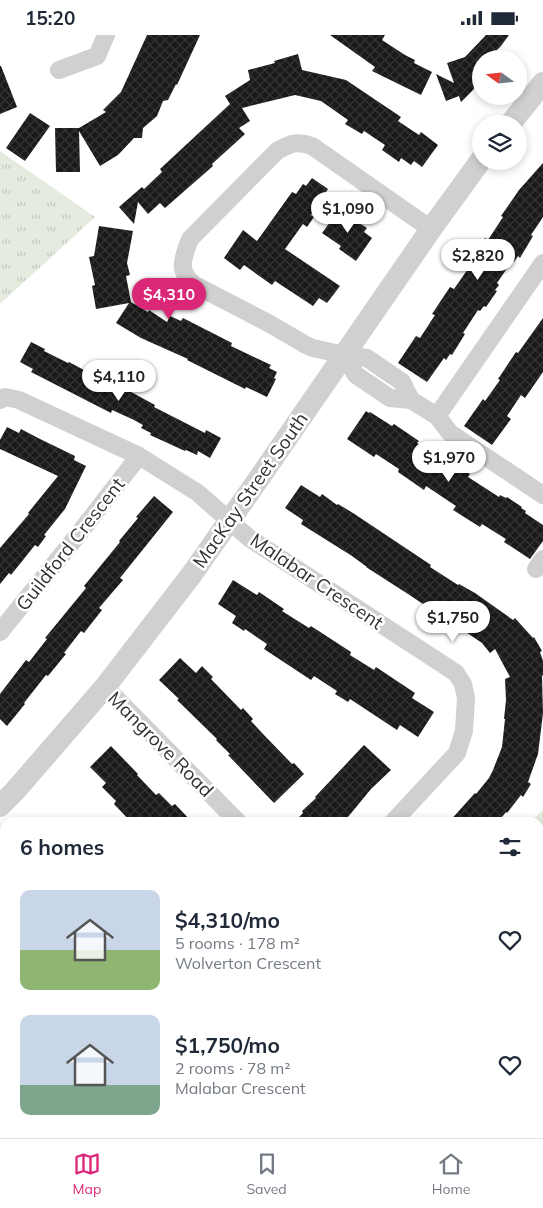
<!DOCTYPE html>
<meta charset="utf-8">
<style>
:root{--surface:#fff;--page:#f2f2f3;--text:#1f2937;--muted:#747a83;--line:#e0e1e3;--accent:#db2777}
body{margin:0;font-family:Mulish,sans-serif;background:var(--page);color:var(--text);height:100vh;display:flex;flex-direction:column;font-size:19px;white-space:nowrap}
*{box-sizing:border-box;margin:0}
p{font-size:16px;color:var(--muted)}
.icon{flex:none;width:28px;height:28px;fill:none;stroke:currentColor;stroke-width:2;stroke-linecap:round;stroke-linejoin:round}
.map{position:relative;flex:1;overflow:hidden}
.details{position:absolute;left:0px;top:782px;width:544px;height:321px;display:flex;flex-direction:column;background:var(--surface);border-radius:15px 15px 0 0;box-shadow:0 2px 8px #0003}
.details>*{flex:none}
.needle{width:32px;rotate:285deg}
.tools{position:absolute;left:472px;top:15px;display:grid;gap:10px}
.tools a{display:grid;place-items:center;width:55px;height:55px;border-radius:50%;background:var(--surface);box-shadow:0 2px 8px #0003;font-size:25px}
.price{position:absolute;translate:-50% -42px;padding:0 11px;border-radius:18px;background:#fff;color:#222;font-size:16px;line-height:32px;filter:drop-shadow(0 1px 2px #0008)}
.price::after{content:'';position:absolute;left:50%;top:30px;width:15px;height:11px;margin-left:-8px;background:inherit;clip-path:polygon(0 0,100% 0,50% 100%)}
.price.on{background:var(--accent);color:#fff}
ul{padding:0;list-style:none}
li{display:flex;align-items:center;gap:15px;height:125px;padding:0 20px}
li span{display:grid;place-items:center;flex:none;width:140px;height:100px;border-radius:10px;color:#555}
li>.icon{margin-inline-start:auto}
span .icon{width:60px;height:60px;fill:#fffc;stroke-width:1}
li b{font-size:21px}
h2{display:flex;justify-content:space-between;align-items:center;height:60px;padding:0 20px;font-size:21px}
.status{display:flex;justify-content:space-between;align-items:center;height:35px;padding:0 25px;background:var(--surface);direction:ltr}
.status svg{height:14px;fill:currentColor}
.menu{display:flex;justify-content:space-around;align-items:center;height:70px;border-top:1px solid var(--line);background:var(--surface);font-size:14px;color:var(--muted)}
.menu a{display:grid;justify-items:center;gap:2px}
.menu .on{color:var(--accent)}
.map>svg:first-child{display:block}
.park{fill:url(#park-tufts)}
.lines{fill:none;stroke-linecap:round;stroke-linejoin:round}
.stream{stroke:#cddfea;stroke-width:5}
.building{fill:url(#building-cross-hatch)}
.minor{stroke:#d0d0d0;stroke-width:18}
.tertiary{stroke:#d0d0d0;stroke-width:22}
.secondary{stroke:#bdbdbd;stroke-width:25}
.labels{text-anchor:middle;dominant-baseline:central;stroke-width:5;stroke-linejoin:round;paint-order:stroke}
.street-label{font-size:19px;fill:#333;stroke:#fff}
</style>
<div class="status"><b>15:20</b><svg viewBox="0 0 49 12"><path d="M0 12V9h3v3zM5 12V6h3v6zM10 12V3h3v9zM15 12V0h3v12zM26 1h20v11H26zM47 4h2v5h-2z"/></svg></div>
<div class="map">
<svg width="543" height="1103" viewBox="0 0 543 1103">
<defs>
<pattern id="park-tufts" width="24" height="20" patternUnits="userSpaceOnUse" patternTransform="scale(1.25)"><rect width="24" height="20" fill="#e5ebdf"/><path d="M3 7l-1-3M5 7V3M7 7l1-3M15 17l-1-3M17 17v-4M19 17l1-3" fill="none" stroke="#c5cac0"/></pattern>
<pattern id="building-cross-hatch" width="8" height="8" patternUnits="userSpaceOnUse" patternTransform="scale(1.25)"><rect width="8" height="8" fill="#1a1a1a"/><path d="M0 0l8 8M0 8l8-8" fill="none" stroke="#333"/></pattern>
</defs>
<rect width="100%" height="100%" fill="#fff"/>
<g class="park">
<path d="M 0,116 L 95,182 L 0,269 Z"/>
<path d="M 543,775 L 543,1103 L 251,1103 L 255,1099 L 539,1099 L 539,788 L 530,787 Z"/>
</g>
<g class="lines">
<g class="stream">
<path d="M 539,1085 L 543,1085"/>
<path d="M 490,1103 L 499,1099"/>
</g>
</g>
<g class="building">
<path d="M 147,0 L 200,0 L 177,50 L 176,49 L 168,65 L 163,66 L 157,81 L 143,93 L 142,103 L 134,103 L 118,120 L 100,131 L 79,96 L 80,137 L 56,137 L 55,93 L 79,93 L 106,77 L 103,75 L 121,57 Z"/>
<path d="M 330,0 L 385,0 L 382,5 L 405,20 L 415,25 L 414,28 L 432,37 L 421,60 L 372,36 L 375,32 Z"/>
<path d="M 486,0 L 509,0 L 501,11 L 488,24 L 481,24 L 481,46 L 472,56 L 461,67 L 459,61 L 446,66 L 436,39 L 454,48 L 447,28 L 465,22 Z"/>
<path d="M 298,19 L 302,35 L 346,45 L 401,82 L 398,86 L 419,100 L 421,97 L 438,110 L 422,132 L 414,126 L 411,130 L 401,123 L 399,127 L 382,115 L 385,110 L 364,96 L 362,99 L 345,89 L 348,85 L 321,66 L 295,60 L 242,73 L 250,86 L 239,93 L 245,99 L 212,129 L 213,131 L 165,173 L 160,168 L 148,179 L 138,167 L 134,189 L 119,172 L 142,152 L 144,154 L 162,137 L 160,134 L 230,69 L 225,61 L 250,45 L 248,35 L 275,28 L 274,26 Z"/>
<path d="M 0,31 L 1,31 L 17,72 L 0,79 Z"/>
<path d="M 30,78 L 50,91 L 25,126 L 6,113 Z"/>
<path d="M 543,128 L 543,182 L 531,200 L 533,201 L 520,223 L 518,221 L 514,227 L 512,226 L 497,248 L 499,250 L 495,255 L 497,256 L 486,272 L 484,271 L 480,276 L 478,275 L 463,298 L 465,299 L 452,320 L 450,319 L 446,325 L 444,323 L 427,347 L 398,328 L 416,301 L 420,303 L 435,280 L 432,279 L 450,252 L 454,254 L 470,231 L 467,230 L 485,203 L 488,205 L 503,182 L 501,181 L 519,155 Z"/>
<path d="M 312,143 L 328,154 L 311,180 L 314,182 L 307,192 L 303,189 L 285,214 L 340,251 L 327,268 L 319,263 L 313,271 L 275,246 L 272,250 L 244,230 L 240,235 L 224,223 L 243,195 L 257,206 L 292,157 L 296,159 L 303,149 L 306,151 Z"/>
<path d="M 341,172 L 358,183 L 356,186 L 367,193 L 364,197 L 372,203 L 356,226 L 339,214 L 341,211 L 322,198 Z"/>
<path d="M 99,191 L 133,196 L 127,228 L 130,240 L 126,241 L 131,267 L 148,277 L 149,275 L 167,287 L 170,281 L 181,286 L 183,283 L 232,308 L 231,311 L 271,330 L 269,333 L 277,337 L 274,343 L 276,344 L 267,362 L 246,352 L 245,354 L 187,325 L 188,324 L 141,303 L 116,288 L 129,268 L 96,274 L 92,251 L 95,250 L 89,222 L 94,221 Z"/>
<path d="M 543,283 L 543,337 L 525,363 L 521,360 L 507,381 L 511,384 L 492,410 L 464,391 L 483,364 L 485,366 L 500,345 L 498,344 L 516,317 L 518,318 Z"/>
<path d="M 31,307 L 45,314 L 44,316 L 68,328 L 69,327 L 121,355 L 122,352 L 155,370 L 154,372 L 205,398 L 206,395 L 221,403 L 210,423 L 198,416 L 197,420 L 186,415 L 185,416 L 150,400 L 151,398 L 141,393 L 143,390 L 132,384 L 112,375 L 111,378 L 31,337 L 33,334 L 20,327 Z"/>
<path d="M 366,376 L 369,378 L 370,377 L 392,391 L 394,389 L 419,406 L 417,408 L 442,425 L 443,421 L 470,439 L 468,442 L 499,462 L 500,460 L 506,463 L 507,462 L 522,472 L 521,473 L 526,476 L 525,478 L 543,490 L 543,506 L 530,524 L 504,507 L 506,504 L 482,489 L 480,492 L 453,475 L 456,471 L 426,451 L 424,455 L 398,437 L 399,434 L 376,419 L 374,422 L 347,404 Z"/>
<path d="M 7,392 L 19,398 L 21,394 L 40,404 L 75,421 L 74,425 L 86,431 L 65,474 L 44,500 L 46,501 L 38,512 L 35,510 L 11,540 L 9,538 L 0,549 L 0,513 L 29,479 L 28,478 L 58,441 L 0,414 L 0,405 Z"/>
<path d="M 301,450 L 320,462 L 322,459 L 337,470 L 338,469 L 353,478 L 431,530 L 430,532 L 458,550 L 459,549 L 475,558 L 513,585 L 515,583 L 533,603 L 534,602 L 542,616 L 540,617 L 543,626 L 543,640 L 542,641 L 543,678 L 538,719 L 528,747 L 531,749 L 523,762 L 521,760 L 507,778 L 506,777 L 497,788 L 448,788 L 475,758 L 476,759 L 489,743 L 493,735 L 502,712 L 505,684 L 504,684 L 506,665 L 505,644 L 510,642 L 495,614 L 490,618 L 482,608 L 454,589 L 457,586 L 431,569 L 429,573 L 408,559 L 366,532 L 367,532 L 352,521 L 301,489 L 303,485 L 285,473 Z"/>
<path d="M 154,461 L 173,477 L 120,543 L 123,545 L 99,573 L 102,575 L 84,598 L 81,596 L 64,618 L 66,619 L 48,641 L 46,640 L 24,668 L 25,669 L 7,691 L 0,684 L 0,659 L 26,625 L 29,627 L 47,604 L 45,603 L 86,553 L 84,551 L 120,507 L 119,506 L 138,483 L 136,482 Z"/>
<path d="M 233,545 L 257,560 L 259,557 L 284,574 L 282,576 L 309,593 L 311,591 L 351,617 L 350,620 L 374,635 L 376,632 L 415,658 L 412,663 L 434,677 L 418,702 L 400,690 L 397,695 L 350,664 L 348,667 L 335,659 L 337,656 L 314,641 L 311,645 L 264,614 L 267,609 L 245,594 L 244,596 L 232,588 L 236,581 L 218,569 Z"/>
<path d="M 180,623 L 196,638 L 202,631 L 213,642 L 211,644 L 241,675 L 243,673 L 253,684 L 251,686 L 263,699 L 292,729 L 294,728 L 304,739 L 274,768 L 228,720 L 230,719 L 216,705 L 217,704 L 177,665 L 179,664 L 159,645 Z"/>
<path d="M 364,710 L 391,735 L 371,754 L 343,788 L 293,788 L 303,778 L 302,776 L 316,763 L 315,762 Z"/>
<path d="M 111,711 L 138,739 L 137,740 L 156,760 L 159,758 L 172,771 L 175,769 L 193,788 L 132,788 L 114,769 L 116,766 L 102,752 L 106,748 L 90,732 Z"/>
</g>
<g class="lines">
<g class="minor">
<path d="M 59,35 L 97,21 L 106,0"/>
<path d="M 344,320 L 356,340 L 390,363 L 411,365 L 437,381 L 450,398 L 543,460"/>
<path d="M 0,365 L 5,362 L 19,365 L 139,421 L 198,458 L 249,503 L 456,638 L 463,649 L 466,663 L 464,696 L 457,718 L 392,788"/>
<path d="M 411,365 L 402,347 L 367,323 L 344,320 L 313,313 L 306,310 L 270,289 L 195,250 C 176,236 183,223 190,204 L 277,116 C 291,108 296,106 312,111 L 431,194"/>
<path d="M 437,381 L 543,228"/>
<path d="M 536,534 L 543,524"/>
<path d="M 0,597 L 81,496 L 139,421"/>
<path d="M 105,652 L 239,788"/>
</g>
<g class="tertiary">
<path d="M 510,89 L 543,48"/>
<path d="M 0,771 L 14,757 L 105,652 L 192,539 L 260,442 L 431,194 L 481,125"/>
</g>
<g class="secondary">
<path d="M 0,955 L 5,960"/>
<path d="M 0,984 L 5,985"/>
<path d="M 141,1099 L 145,1103"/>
</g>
</g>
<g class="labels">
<g class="street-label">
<text transform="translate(250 455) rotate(-55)">MacKay Street South</text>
<text transform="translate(70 509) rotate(-52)">Guildford Crescent</text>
<text transform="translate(317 546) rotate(34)">Malabar Crescent</text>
<text transform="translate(161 709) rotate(45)">Mangrove Road</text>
</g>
</g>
</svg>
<div class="tools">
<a><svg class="needle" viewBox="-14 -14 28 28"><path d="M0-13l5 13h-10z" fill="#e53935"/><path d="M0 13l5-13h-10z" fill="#747a83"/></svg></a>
<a><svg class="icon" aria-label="layers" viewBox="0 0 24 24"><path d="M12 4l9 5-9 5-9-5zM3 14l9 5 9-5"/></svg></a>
</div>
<b class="price" style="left:348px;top:199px">$1,090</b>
<b class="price" style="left:478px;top:246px">$2,820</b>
<b class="price on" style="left:169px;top:285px">$4,310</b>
<b class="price" style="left:119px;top:367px">$4,110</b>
<b class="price" style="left:449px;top:448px">$1,970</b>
<b class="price" style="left:453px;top:608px">$1,750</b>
<section class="details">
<h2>6 homes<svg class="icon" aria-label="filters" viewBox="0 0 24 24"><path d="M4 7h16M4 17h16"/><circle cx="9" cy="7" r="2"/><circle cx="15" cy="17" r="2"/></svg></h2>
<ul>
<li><span style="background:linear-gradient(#c9d6e8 60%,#8fb573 0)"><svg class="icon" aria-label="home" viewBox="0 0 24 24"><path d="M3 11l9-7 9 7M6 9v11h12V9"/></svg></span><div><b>$4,310/mo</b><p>5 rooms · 178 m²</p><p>Wolverton Crescent</p></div><svg class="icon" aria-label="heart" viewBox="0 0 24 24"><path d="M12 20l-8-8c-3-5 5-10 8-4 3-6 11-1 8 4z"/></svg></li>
<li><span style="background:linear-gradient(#c9d6e8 70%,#7fa58c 0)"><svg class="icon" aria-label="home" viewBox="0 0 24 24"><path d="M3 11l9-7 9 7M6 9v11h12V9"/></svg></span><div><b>$1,750/mo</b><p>2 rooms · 78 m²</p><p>Malabar Crescent</p></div><svg class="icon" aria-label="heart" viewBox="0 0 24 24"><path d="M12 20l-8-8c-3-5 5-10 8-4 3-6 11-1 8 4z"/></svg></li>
</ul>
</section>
</div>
<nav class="menu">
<a class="on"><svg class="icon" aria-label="map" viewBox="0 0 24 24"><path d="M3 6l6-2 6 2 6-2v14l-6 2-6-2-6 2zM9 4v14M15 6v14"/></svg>Map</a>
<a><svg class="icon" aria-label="saved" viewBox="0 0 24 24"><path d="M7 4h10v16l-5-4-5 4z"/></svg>Saved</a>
<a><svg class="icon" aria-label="home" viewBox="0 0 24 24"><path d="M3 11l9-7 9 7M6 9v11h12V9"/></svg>Home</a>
</nav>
